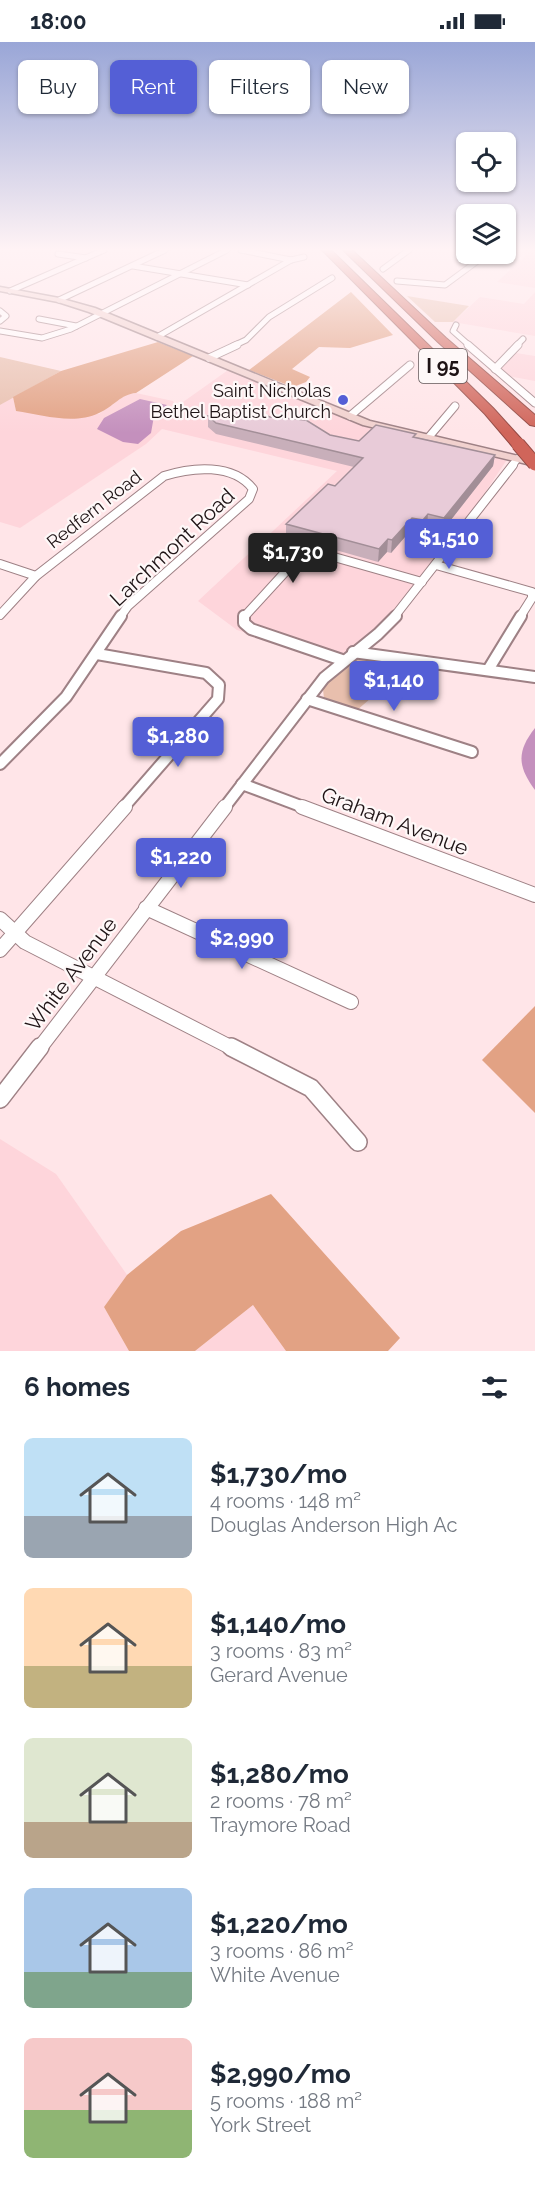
<!DOCTYPE html>
<meta charset="utf-8">
<style>
:root{--surface:#fff;--page:#f2f2f3;--text:#1f2937;--muted:#747a83;--accent:#545fd6}
body{margin:0;font-family:Raleway,sans-serif;background:var(--page);color:var(--text);height:100vh;display:flex;flex-direction:column;font-size:22px;white-space:nowrap}
*{box-sizing:border-box;margin:0}
p{font-size:20px;color:var(--muted)}
.icon{flex:none;width:33px;height:33px;fill:none;stroke:currentColor;stroke-width:2;stroke-linecap:round;stroke-linejoin:round}
.map{position:relative;height:1309px;overflow:hidden}
.drawer{display:flex;flex-direction:column;background:var(--surface);flex:1}
.drawer>*{flex:none}
.banner{position:absolute;left:18px;top:18px;width:500px;height:54px;display:flex;gap:12px}
.controls{position:absolute;left:456px;top:90px;display:grid;gap:12px}
.controls a{display:grid;place-items:center;width:60px;height:60px;border-radius:9px;background:var(--surface);box-shadow:0 2px 4px #0004;font-size:30px}
.price{position:absolute;translate:-50% -51px;padding:0 14px;border-radius:6px;background:var(--accent);color:#fff;font-size:20px;line-height:39px;filter:drop-shadow(0 2px 3px #0008)}
.price::after{content:'';position:absolute;left:50%;top:36px;width:18px;height:14px;margin-left:-9px;background:inherit;clip-path:polygon(0 0,100% 0,50% 100%)}
.price.on{background:#222;color:#fff}
ul{padding:0;list-style:none}
li{display:flex;align-items:center;gap:18px;height:150px;padding:0 24px}
li span{display:grid;place-items:center;flex:none;width:168px;height:120px;border-radius:9px;color:#555}
li>.icon{margin-inline-start:auto}
span .icon{width:72px;height:72px;fill:#fffc;stroke-width:1}
li b{font-size:26px}
h2{display:flex;justify-content:space-between;align-items:center;height:72px;padding:0 24px;font-size:26px}
.pill{padding:0 21px;border-radius:9px;background:var(--surface);box-shadow:0 2px 4px #0004;font-size:21px;line-height:54px}
.pill.on{background:var(--accent);color:#fff}
.status{display:flex;justify-content:space-between;align-items:center;height:42px;padding:0 30px;background:var(--surface);direction:ltr}
.status svg{height:16px;fill:currentColor}
.map>svg:first-child{display:block}
.built{fill:#fed5db}
.green{fill:#e8bfad}
.forest{fill:#e2a284}
.water{fill:#c490bd}
.lines{fill:none;stroke-linecap:round;stroke-linejoin:round}
.street-far5-casing{stroke:#9e8185;stroke-width:7}
.street-far4-casing{stroke:#9e8185;stroke-width:9}
.street-far3-casing{stroke:#9e8185;stroke-width:10}
.street-far2-casing{stroke:#9e8185;stroke-width:14}
.street-far1-casing{stroke:#9e8185;stroke-width:16}
.street-casing{stroke:#9e8185;stroke-width:20}
.secondary-casing{stroke:#9e8185;stroke-width:3}
.highway-casing{stroke:#924842;stroke-width:2}
.street-far5{stroke:#fff;stroke-width:5}
.street-far4{stroke:#fff;stroke-width:7}
.street-far3{stroke:#fff;stroke-width:8}
.street-far2{stroke:#fff;stroke-width:10}
.street-far1{stroke:#fff;stroke-width:14}
.street{stroke:#fff;stroke-width:17}
.secondary{fill:#f1d1ce;fill-rule:evenodd}
.highway{fill:#d0655a;fill-rule:evenodd}
.highway-bridge-casing{stroke:#924842;stroke-width:15;stroke-linecap:butt}
.highway-bridge{stroke:#d0655a;stroke-width:13}
.wall{fill:#c8afba}
.shaded-wall{fill:#a28e97}
.building{fill:#e8cbd8;stroke:#a28e97;stroke-width:1.5}
.poi-dot{fill:#545fd6;stroke:#fef8f8;stroke-width:2}
.labels{text-anchor:middle;dominant-baseline:central;stroke-width:4.5;stroke-linejoin:round;paint-order:stroke}
.far-poi-label{font-size:18px;fill:#1e1315;stroke:#fef8f8;text-anchor:end}
.far-street-label{font-size:18px;fill:#1e1315;stroke:#fef8f8}
.shield{fill:#fef8f8;stroke:#615859;stroke-width:1.5}
.shield-label{font-size:20px;font-weight:bold;fill:#1e1315}
.street-label{font-size:21px;fill:#1e1315;stroke:#fef8f8}
</style>
<div class="status"><b>18:00</b><svg viewBox="0 0 49 12"><path d="M0 12V9h3v3zM5 12V6h3v6zM10 12V3h3v9zM15 12V0h3v12zM26 1h20v11H26zM47 4h2v5h-2z"/></svg></div>
<div class="map">
<svg width="535" height="1309" viewBox="0 0 535 1309">
<rect width="100%" height="100%" fill="#ffe5e8"/>
<g class="built">
<path d="M 532,208 L 535,208 L 535,246 L 497,240 Z"/>
<path d="M 535,250 L 535,294 L 453,280 L 480,255 L 524,262 Z"/>
<path d="M 516,311 L 535,314 L 535,339 L 508,334 L 499,327 Z"/>
<path d="M 231,326 L 308,358 L 285,376 L 304,381 L 327,366 L 357,380 L 498,414 L 506,419 L 482,455 L 395,566 L 366,595 L 334,619 L 237,588 L 198,559 L 337,429 L 162,387 L 146,402 L 20,486 L 0,480 L 0,363 L 13,355 L 16,369 L 99,372 L 127,352 L 136,351 L 173,359 L 176,365 Z"/>
<path d="M 0,1097 L 56,1132 L 125,1230 L 127,1233 L 104,1265 L 129,1309 L 0,1309 Z"/>
<path d="M 253,1263 L 286,1309 L 195,1309 Z"/>
</g>
<g class="green">
<path d="M 407,254 L 469,264 L 453,280 L 435,280 Z"/>
<path d="M 0,315 L 61,329 L 0,363 Z"/>
<path d="M 362,615 L 399,619 L 378,650 L 356,669 L 324,657 L 323,647 C 334,634 345,619 362,615 Z"/>
</g>
<g class="forest">
<path d="M 351,250 L 393,293 L 350,306 L 319,305 L 292,327 L 310,335 L 306,340 L 293,345 L 249,328 Z"/>
<path d="M 158,300 L 193,314 L 136,351 C 121,352 113,365 99,371 C 74,383 42,373 16,369 L 13,355 L 61,329 Z"/>
<path d="M 535,964 L 535,1071 L 482,1018 Z"/>
<path d="M 271,1152 L 400,1296 L 388,1309 L 286,1309 L 253,1263 L 195,1309 L 129,1309 L 104,1265 L 127,1233 L 181,1189 Z"/>
</g>
<g class="water">
<path d="M 140,357 L 167,363 L 154,374 L 151,391 L 138,402 L 123,400 L 97,387 L 104,376 Z"/>
<path d="M 535,686 L 535,748 C 518,725 516,710 535,686 Z"/>
</g>
<g class="lines">
<defs>
<g id="street-far5">
<path d="M 241,208 L 291,218"/>
<path d="M 58,212 L 86,216"/>
<path d="M 133,224 L 248,243"/>
<path d="M 383,227 L 409,208"/>
<path d="M 397,239 L 445,243 L 487,212"/>
<path d="M 10,249 L 104,208"/>
<path d="M 59,258 L 165,208"/>
<path d="M 0,269 L 6,274 L 0,279"/>
<path d="M 39,277 L 76,284"/>
<path d="M 456,283 L 453,289 L 470,304"/>
<path d="M 0,289 L 42,296 L 71,287 L 227,208"/>
<path d="M 157,295 L 291,218 L 304,215"/>
<path d="M 233,304 L 246,298 L 269,275 L 332,236"/>
<path d="M 516,304 L 523,297"/>
</g>
<g id="street-far4">
<path d="M 468,303 L 535,361"/>
<path d="M 209,316 L 237,303"/>
<path d="M 495,327 L 518,303"/>
<path d="M 350,374 L 410,323"/>
<path d="M 428,396 L 455,364"/>
<path d="M 512,424 L 517,417"/>
</g>
<g id="street-far3">
<path d="M 0,522 L 36,534"/>
<path d="M 436,523 L 532,550 L 532,556 L 520,575"/>
<path d="M 0,573 L 36,534 L 164,434 C 192,425 233,421 253,447 L 249,457 L 128,564 L 120,575"/>
<path d="M 244,575 L 298,516 L 327,513 L 422,540"/>
<path d="M 394,575 L 513,423"/>
</g>
<g id="street-far2">
<path d="M 244,574 L 244,581 L 251,587 L 342,618"/>
<path d="M 353,610 L 535,635"/>
<path d="M 97,612 L 206,631 L 219,643 L 218,657 L 123,766"/>
<path d="M 488,628 L 521,574"/>
<path d="M 307,657 L 472,710"/>
<path d="M 0,722 L 66,655 L 121,574"/>
<path d="M 242,742 L 306,766"/>
<path d="M 224,766 L 324,636 L 378,592 L 396,574"/>
</g>
<g id="street-far1">
<path d="M 302,765 L 535,853"/>
<path d="M 146,866 L 351,960"/>
<path d="M 0,877 L 25,900 L 234,1007"/>
<path d="M 0,908 L 125,765"/>
<path d="M 39,1007 L 225,765"/>
</g>
<g id="street">
<path d="M 231,1005 L 311,1046 L 358,1100"/>
<path d="M 0,1057 L 40,1005"/>
</g>
<path id="secondary" d="M 0,245 L 59,256 L 95,266 L 370,379 L 535,418 L 535,424 L 363,383 L 89,270 L 58,260 L 0,249 Z"/>
<g id="highway">
<path d="M 322,208 L 331,208 L 493,366 L 523,399 L 525,402 L 523,405 L 513,405 L 485,372 Z"/>
<path d="M 343,208 L 352,208 L 446,296 L 535,373 L 535,384 L 530,383 L 438,300 Z"/>
</g>
</defs>
<use href="#street-far5" class="street-far5-casing"/>
<use href="#street-far4" class="street-far4-casing"/>
<use href="#street-far3" class="street-far3-casing"/>
<use href="#street-far2" class="street-far2-casing"/>
<use href="#street-far1" class="street-far1-casing"/>
<use href="#street" class="street-casing"/>
<use href="#secondary" class="secondary-casing"/>
<use href="#highway" class="highway-casing"/>
<use href="#street-far5" class="street-far5"/>
<use href="#street-far4" class="street-far4"/>
<use href="#street-far3" class="street-far3"/>
<use href="#street-far2" class="street-far2"/>
<use href="#street-far1" class="street-far1"/>
<use href="#street" class="street"/>
<use href="#secondary" class="secondary"/>
<use href="#highway" class="highway"/>
<defs>
<path id="highway-bridge" d="M 518,402 L 535,422"/>
</defs>
<use href="#highway-bridge" class="highway-bridge-casing"/>
<use href="#highway-bridge" class="highway-bridge"/>
</g>
<path class="wall" d="M 208,374 L 330,393 L 359,399 L 416,395 L 495,413 L 493,424 L 443,488 L 427,484 L 422,491 L 411,488 L 391,511 L 387,510 L 378,520 L 286,494 L 286,482 L 335,444 L 354,425 L 216,392 L 208,385 Z"/>
<g class="shaded-wall">
<path d="M 495,413 L 493,424 L 443,488 L 444,476 Z"/>
<path d="M 428,472 L 427,484 L 422,491 L 423,478 Z"/>
<path d="M 412,476 L 411,488 L 391,511 L 392,498 Z"/>
<path d="M 388,497 L 387,510 L 378,520 L 379,507 Z"/>
</g>
<path class="building" d="M 242,366 L 270,375 L 306,378 L 330,393 L 359,399 L 376,383 L 416,392 L 413,395 L 495,413 L 444,476 L 428,472 L 423,478 L 412,476 L 392,498 L 388,497 L 379,507 L 286,482 L 328,442 L 335,444 L 363,416 L 216,381 L 208,374 Z"/>
<linearGradient id="sky" x2="0" y2="1"><stop stop-color="#99a6d7"/><stop offset="0.53" stop-color="#fff3f5"/><stop offset="1" stop-color="#fff3f5" stop-opacity="0"/></linearGradient>
<rect width="535" height="391" fill="url(#sky)"/>
<circle class="poi-dot" cx="343" cy="358" r="6"/>
<g class="labels">
<g class="far-poi-label">
<text x="331" y="348">Saint Nicholas<tspan x="331" dy="21">Bethel Baptist Church</tspan></text>
</g>
<g class="far-street-label">
<text transform="translate(94 467) rotate(-38)">Redfern Road</text>
</g>
<rect class="shield" x="419" y="307" width="48" height="34" rx="4.5"/>
<g class="shield-label">
<text x="443" y="324">I 95</text>
</g>
<g class="street-label">
<text transform="translate(172 505) rotate(-43)">Larchmont Road</text>
<text transform="translate(395 779) rotate(21)">Graham Avenue</text>
<text transform="translate(71 932) rotate(-53)">White Avenue</text>
</g>
</g>
</svg>
<div class="controls">
<a><svg class="icon" aria-label="locate" viewBox="0 0 24 24"><circle cx="12" cy="12" r="6"/><path d="M12 2v4M12 18v4M2 12h4M18 12h4"/></svg></a>
<a><svg class="icon" aria-label="layers" viewBox="0 0 24 24"><path d="M12 4l9 5-9 5-9-5zM3 14l9 5 9-5"/></svg></a>
</div>
<b class="price" style="left:449px;top:528px">$1,510</b>
<b class="price on" style="left:293px;top:542px">$1,730</b>
<b class="price" style="left:394px;top:670px">$1,140</b>
<b class="price" style="left:178px;top:726px">$1,280</b>
<b class="price" style="left:181px;top:847px">$1,220</b>
<b class="price" style="left:242px;top:928px">$2,990</b>
<div class="banner">
<a class="pill">Buy</a>
<a class="pill on">Rent</a>
<a class="pill">Filters</a>
<a class="pill">New</a>
</div>
</div>
<section class="drawer">
<h2>6 homes<svg class="icon" aria-label="filters" viewBox="0 0 24 24"><path d="M4 7h16M4 17h16"/><circle cx="9" cy="7" r="2"/><circle cx="15" cy="17" r="2"/></svg></h2>
<ul>
<li><span style="background:linear-gradient(#bfe0f5 65%,#9aa5b1 0)"><svg class="icon" aria-label="home" viewBox="0 0 24 24"><path d="M3 11l9-7 9 7M6 9v11h12V9"/></svg></span><div><b>$1,730/mo</b><p>4 rooms · 148 m²</p><p>Douglas Anderson High Ac</p></div></li>
<li><span style="background:linear-gradient(#ffd9b3 65%,#c2b280 0)"><svg class="icon" aria-label="home" viewBox="0 0 24 24"><path d="M3 11l9-7 9 7M6 9v11h12V9"/></svg></span><div><b>$1,140/mo</b><p>3 rooms · 83 m²</p><p>Gerard Avenue</p></div></li>
<li><span style="background:linear-gradient(#dfe7d0 70%,#b9a48a 0)"><svg class="icon" aria-label="home" viewBox="0 0 24 24"><path d="M3 11l9-7 9 7M6 9v11h12V9"/></svg></span><div><b>$1,280/mo</b><p>2 rooms · 78 m²</p><p>Traymore Road</p></div></li>
<li><span style="background:linear-gradient(#a9c7e8 70%,#7fa58c 0)"><svg class="icon" aria-label="home" viewBox="0 0 24 24"><path d="M3 11l9-7 9 7M6 9v11h12V9"/></svg></span><div><b>$1,220/mo</b><p>3 rooms · 86 m²</p><p>White Avenue</p></div></li>
<li><span style="background:linear-gradient(#f6c9c9 60%,#8fb573 0)"><svg class="icon" aria-label="home" viewBox="0 0 24 24"><path d="M3 11l9-7 9 7M6 9v11h12V9"/></svg></span><div><b>$2,990/mo</b><p>5 rooms · 188 m²</p><p>York Street</p></div></li>
</ul>
</section>
